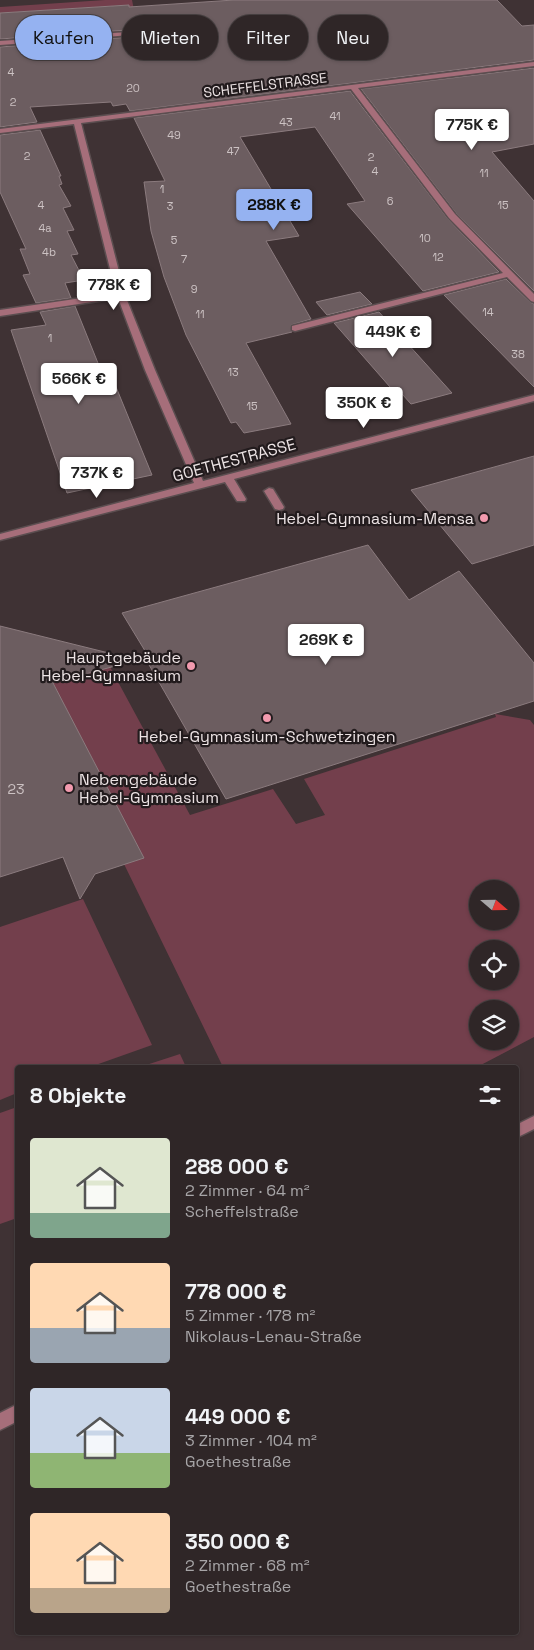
<!DOCTYPE html>
<html lang="de">
<meta charset="utf-8">
<style>
:root{--surface:#2f2627;--page:#3b3233;--text:#f1f3f6;--muted:#a7a5a7;--line:#4a4344;--accent:#95b2f1}
body{margin:0;font-family:"Space Grotesk",sans-serif;background:var(--page);color:var(--text);height:100vh;display:flex;flex-direction:column;font-size:19px;white-space:nowrap}
*{box-sizing:border-box;margin:0}
p{font-size:16px;color:var(--muted)}
.icon{flex:none;width:28px;height:28px;fill:none;stroke:currentColor;stroke-width:2;stroke-linecap:round;stroke-linejoin:round}
.map{position:relative;flex:1;overflow:hidden}
.drawer{position:absolute;left:15px;top:1065px;width:504px;height:570px;display:flex;flex-direction:column;background:var(--surface);border-radius:5px;box-shadow:0 1px 4px #0004,0 0 0 1px var(--line)}
.drawer>*{flex:none}
.top-card{position:absolute;left:15px;top:15px;width:505px;height:45px;display:flex;gap:10px}
.needle{width:32px;rotate:110deg}
.tools{position:absolute;left:469px;top:880px;display:grid;gap:10px}
.tools a{display:grid;place-items:center;width:50px;height:50px;border-radius:50%;background:var(--surface);box-shadow:0 1px 4px #0004,0 0 0 1px var(--line);font-size:25px}
.price{position:absolute;translate:-50% -42px;padding:0 11px;border-radius:5px;background:#fff;color:#222;font-size:16px;line-height:32px;filter:drop-shadow(0 1px 2px #0008)}
.price::after{content:'';position:absolute;left:50%;top:30px;width:15px;height:11px;margin-left:-8px;background:inherit;clip-path:polygon(0 0,100% 0,50% 100%)}
.price.active{background:var(--accent);color:#111}
ul{padding:0;list-style:none}
li{display:flex;align-items:center;gap:15px;height:125px;padding:0 15px}
li span{display:grid;place-items:center;flex:none;width:140px;height:100px;border-radius:5px;color:#555}
li>.icon{margin-inline-start:auto}
span .icon{width:60px;height:60px;fill:#fffc;stroke-width:1}
li b{font-size:21px}
h2{display:flex;justify-content:space-between;align-items:center;height:60px;padding:0 15px;font-size:21px}
.chip{padding:0 18px;border-radius:22px;background:var(--surface);box-shadow:0 1px 4px #0004,0 0 0 1px var(--line);font-size:18px;line-height:45px}
.chip.active{background:var(--accent);color:#111}
.map>svg:first-child{display:block}
.green{fill:#733f4c;fill-rule:evenodd}
.building{fill:#6c5d60;stroke:#8b7b7e}
.lines{fill:none;stroke-linecap:round;stroke-linejoin:round}
.minor-casing{stroke:#5b4e50;stroke-width:3}
.minor{fill:#a66e7a;fill-rule:evenodd}
.poi-dot{fill:#f29aae;stroke:#221b1d;stroke-width:2}
.labels{text-anchor:middle;dominant-baseline:central;stroke-width:4.5;stroke-linejoin:round;paint-order:stroke}
.far-number-label{font-size:11px;fill:#ccc2c3}
.far-street-label{font-size:14px;fill:#ece3e4;stroke:#221b1d}
.number-label{font-size:14px;fill:#ccc2c3}
.street-label{font-size:16px;fill:#ece3e4;stroke:#221b1d}
.poi-label{font-size:16px;fill:#ece3e4;stroke:#221b1d;text-anchor:end}
</style>
<div class="map">
<svg width="534" height="1650" viewBox="0 0 534 1650">
<rect width="100%" height="100%" fill="#3f3234"/>
<g class="green">
<path d="M 105,0 L 132,0 L 138,30 L 113,32 L 112,28 L 134,26 L 128,5 L 0,13 L 0,7 Z"/>
<path d="M 110,667 L 190,815 L 273,789 L 296,824 L 325,815 L 304,779 L 496,717 L 495,714 L 530,720 L 534,725 L 534,1037 L 477,1067 L 223,1067 L 124,864 L 53,683 ZM 478,889 L 510,889 L 510,921 L 478,921 ZM 478,949 L 510,949 L 510,981 L 478,981 ZM 478,1009 L 510,1009 L 510,1041 L 478,1041 Z"/>
<path d="M 83,899 L 152,1045 L 90,1067 L 18,1068 L 17,1093 L 0,1100 L 0,927 Z"/>
<path d="M 180,1054 L 186,1067 L 140,1067 Z"/>
<path d="M 17,1107 L 17,1218 L 0,1224 L 0,1113 Z"/>
</g>
<g class="building">
<path d="M 234,0 L 497,0 L 522,26 L 534,25 L 534,60 L 130,111 L 126,104 L 113,106 L 111,102 L 30,107 L 37,122 L 0,127 L 0,47 L 144,36 L 146,34 L 145,30 L 142,29 L 0,39 L 0,13 L 129,5 L 129,7 Z"/>
<path d="M 534,68 L 534,144 L 492,152 L 534,201 L 534,291 L 456,213 L 361,89 Z"/>
<path d="M 350,91 L 448,219 L 499,272 L 423,291 L 347,204 L 365,201 L 315,127 L 240,137 L 299,236 L 266,241 L 311,319 L 291,325 L 292,332 L 246,343 L 291,424 L 244,433 L 236,422 L 231,423 L 186,335 L 164,277 L 151,231 L 144,182 L 165,181 L 134,118 Z"/>
<path d="M 40,130 L 61,176 L 59,176 L 62,184 L 59,185 L 71,206 L 63,208 L 74,230 L 67,231 L 78,254 L 71,255 L 84,280 L 65,283 L 71,298 L 36,303 L 23,275 L 30,274 L 20,249 L 26,249 L 0,192 L 0,135 Z"/>
<path d="M 506,279 L 530,302 L 534,304 L 534,387 L 444,295 Z"/>
<path d="M 360,292 L 372,304 L 327,315 L 316,302 Z"/>
<path d="M 75,306 L 106,383 L 114,382 L 152,475 L 67,493 L 11,330 L 46,325 L 40,312 Z"/>
<path d="M 379,312 L 452,393 L 411,404 L 402,394 L 397,395 L 334,323 Z"/>
<path d="M 534,456 L 534,545 L 472,564 L 411,490 Z"/>
<path d="M 368,545 L 409,600 L 459,571 L 534,663 L 534,701 L 226,799 L 148,663 L 153,664 L 122,613 Z"/>
<path d="M 0,626 L 137,660 L 53,683 L 144,858 L 95,874 L 80,899 L 63,857 L 0,877 Z"/>
</g>
<g class="lines">
<defs>
<g id="minor">
<path d="M 142,31 L 144,32 L 144,34 L 0,45 L 0,41 Z"/>
<path d="M 534,62 L 534,66 L 358,88 L 455,214 L 534,294 L 534,302 L 531,301 L 507,277 L 295,331 L 292,330 L 292,326 L 503,273 L 449,218 L 351,89 L 81,123 L 125,295 L 155,370 L 203,481 L 534,395 L 534,401 L 234,479 L 246,499 L 245,501 L 237,501 L 225,482 L 0,540 L 0,534 L 194,483 L 145,370 L 118,298 L 0,316 L 0,310 L 116,293 L 74,124 L 0,133 L 0,129 Z"/>
<path d="M 269,488 L 273,489 L 284,507 L 283,509 L 279,510 L 275,509 L 264,491 Z"/>
<path d="M 534,1116 L 534,1129 L 516,1138 L 516,1125 Z"/>
<path d="M 18,1404 L 18,1421 L 0,1430 L 0,1413 Z"/>
</g>
</defs>
<use href="#minor" class="minor-casing"/>
<use href="#minor" class="minor"/>
</g>
<g class="poi-dot">
<circle cx="484" cy="518" r="5"/>
<circle cx="191" cy="666" r="5"/>
<circle cx="267" cy="718" r="5"/>
<circle cx="69" cy="788" r="5"/>
</g>
<g class="labels">
<g class="far-number-label">
<text x="11" y="72">4</text>
<text x="133" y="88">20</text>
<text x="13" y="102">2</text>
<text x="335" y="116">41</text>
<text x="286" y="122">43</text>
<text x="174" y="135">49</text>
<text x="233" y="151">47</text>
<text x="27" y="156">2</text>
<text x="371" y="157">2</text>
<text x="375" y="171">4</text>
<text x="484" y="173">11</text>
<text x="162" y="189">1</text>
<text x="390" y="201">6</text>
<text x="41" y="205">4</text>
<text x="503" y="205">15</text>
<text x="170" y="206">3</text>
<text x="45" y="228">4a</text>
<text x="425" y="238">10</text>
<text x="174" y="240">5</text>
<text x="49" y="252">4b</text>
<text x="438" y="257">12</text>
<text x="184" y="259">7</text>
<text x="194" y="289">9</text>
<text x="488" y="312">14</text>
<text x="200" y="314">11</text>
<text x="50" y="338">1</text>
<text x="518" y="354">38</text>
<text x="233" y="372">13</text>
<text x="252" y="406">15</text>
</g>
<g class="far-street-label">
<text transform="translate(265 85) rotate(-7)">SCHEFFELSTRASSE</text>
</g>
<g class="number-label">
<text x="16" y="789">23</text>
</g>
<g class="street-label">
<text transform="translate(234 460) rotate(-15)">GOETHESTRASSE</text>
</g>
<g class="poi-label">
<text x="474" y="518">Hebel-Gymnasium-Mensa</text>
<text x="181" y="657">Hauptgebäude<tspan x="181" dy="18">Hebel-Gymnasium</tspan></text>
<text x="267" y="736" text-anchor="middle">Hebel-Gymnasium-Schwetzingen</text>
<text x="79" y="779" text-anchor="start">Nebengebäude<tspan x="79" dy="18">Hebel-Gymnasium</tspan></text>
</g>
</g>
</svg>
<div class="tools">
<a><svg class="needle" viewBox="-14 -14 28 28"><path d="M0-13l5 13h-10z" fill="#e53935"/><path d="M0 13l5-13h-10z" fill="#a7a5a7"/></svg></a>
<a><svg class="icon" aria-label="locate" viewBox="0 0 24 24"><circle cx="12" cy="12" r="6"/><path d="M12 2v4M12 18v4M2 12h4M18 12h4"/></svg></a>
<a><svg class="icon" aria-label="layers" viewBox="0 0 24 24"><path d="M12 4l9 5-9 5-9-5zM3 14l9 5 9-5"/></svg></a>
</div>
<b class="price" style="left:472px;top:151px">775K €</b>
<b class="price active" style="left:274px;top:231px">288K €</b>
<b class="price" style="left:114px;top:311px">778K €</b>
<b class="price" style="left:393px;top:358px">449K €</b>
<b class="price" style="left:79px;top:405px">566K €</b>
<b class="price" style="left:364px;top:429px">350K €</b>
<b class="price" style="left:97px;top:499px">737K €</b>
<b class="price" style="left:326px;top:666px">269K €</b>
<div class="top-card">
<a class="chip active">Kaufen</a>
<a class="chip">Mieten</a>
<a class="chip">Filter</a>
<a class="chip">Neu</a>
</div>
<section class="drawer">
<h2>8 Objekte<svg class="icon" aria-label="filters" viewBox="0 0 24 24"><path d="M4 7h16M4 17h16"/><circle cx="9" cy="7" r="2"/><circle cx="15" cy="17" r="2"/></svg></h2>
<ul>
<li><span style="background:linear-gradient(#dfe7d0 75%,#7fa58c 0)"><svg class="icon" aria-label="home" viewBox="0 0 24 24"><path d="M3 11l9-7 9 7M6 9v11h12V9"/></svg></span><div><b>288 000 €</b><p>2 Zimmer · 64 m²</p><p>Scheffelstraße</p></div></li>
<li><span style="background:linear-gradient(#ffd9b3 65%,#9aa5b1 0)"><svg class="icon" aria-label="home" viewBox="0 0 24 24"><path d="M3 11l9-7 9 7M6 9v11h12V9"/></svg></span><div><b>778 000 €</b><p>5 Zimmer · 178 m²</p><p>Nikolaus-Lenau-Straße</p></div></li>
<li><span style="background:linear-gradient(#c9d6e8 65%,#8fb573 0)"><svg class="icon" aria-label="home" viewBox="0 0 24 24"><path d="M3 11l9-7 9 7M6 9v11h12V9"/></svg></span><div><b>449 000 €</b><p>3 Zimmer · 104 m²</p><p>Goethestraße</p></div></li>
<li><span style="background:linear-gradient(#ffd9b3 75%,#b9a48a 0)"><svg class="icon" aria-label="home" viewBox="0 0 24 24"><path d="M3 11l9-7 9 7M6 9v11h12V9"/></svg></span><div><b>350 000 €</b><p>2 Zimmer · 68 m²</p><p>Goethestraße</p></div></li>
</ul>
</section>
</div>
